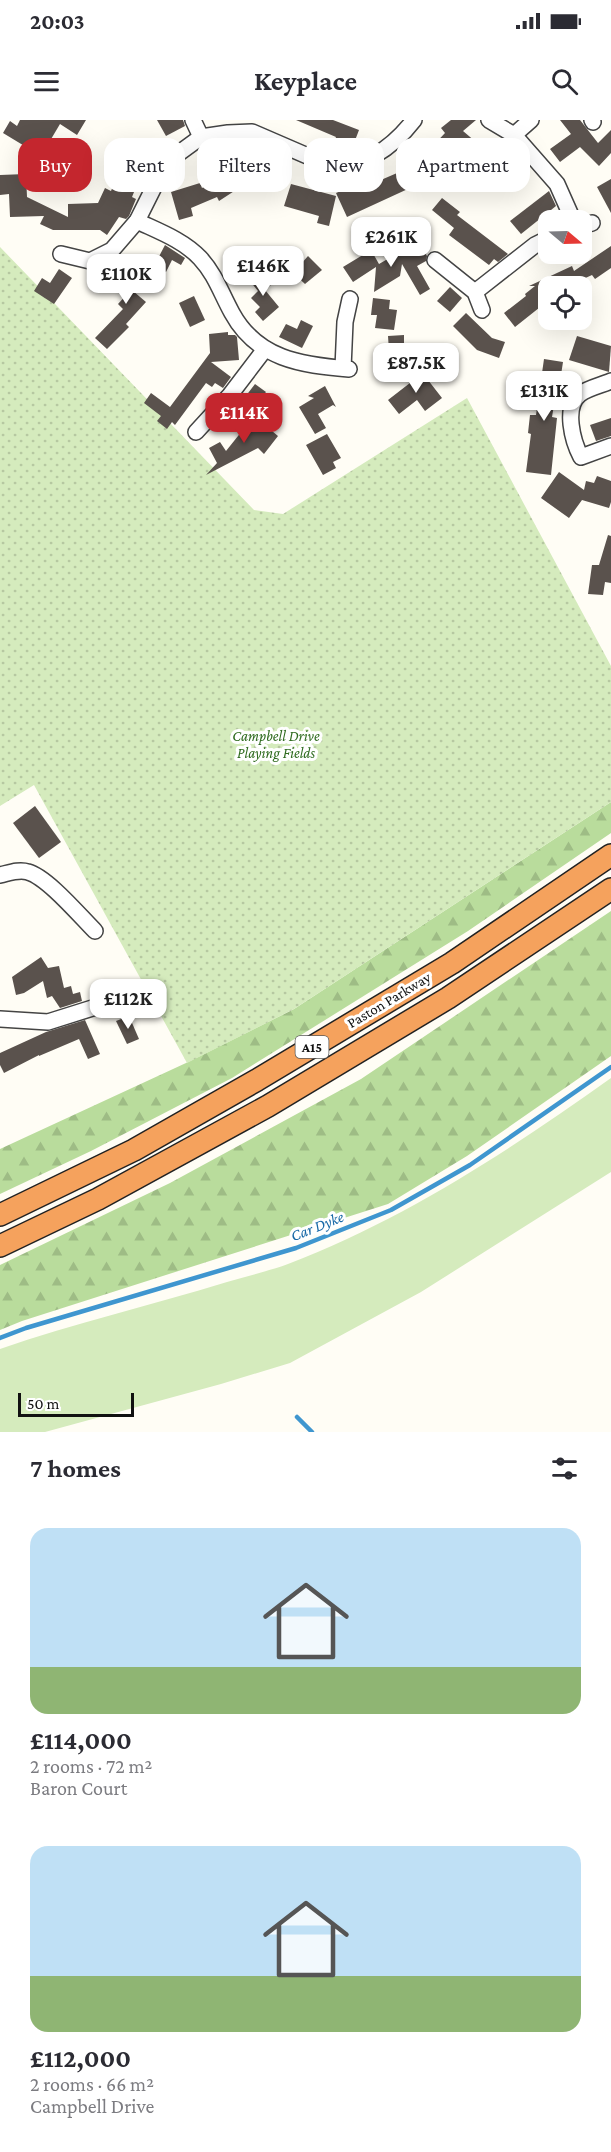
<!DOCTYPE html>
<meta charset="utf-8">
<style>
:root{--surface:#fff;--page:#f7f7f7;--text:#2b2b33;--muted:#7c7c81;--accent:#c4262e}
body{margin:0;font-family:"Crimson Pro",serif;background:var(--page);color:var(--text);height:100vh;display:flex;flex-direction:column;font-size:22px;white-space:nowrap}
*{box-sizing:border-box;margin:0}
p{font-size:20px;color:var(--muted)}
.icon{flex:none;width:33px;height:33px;fill:none;stroke:currentColor;stroke-width:2;stroke-linecap:round;stroke-linejoin:round}
.map{position:relative;height:1312px;overflow:hidden}
.panel{display:flex;flex-direction:column;background:var(--surface);flex:1}
.panel>*{flex:none}
.guide{position:absolute;left:18px;top:18px;width:576px;height:54px;display:flex;gap:12px}
.needle{width:39px;rotate:109deg}
.buttons{position:absolute;left:538px;top:90px;display:grid;gap:12px}
.buttons a{display:grid;place-items:center;width:54px;height:54px;border-radius:12px;background:var(--surface);box-shadow:0 6px 24px #0002;font-size:30px}
.scale{position:absolute;left:18px;bottom:15px;width:116px;box-sizing:border-box;padding-left:6px;border:3px solid #111;border-top:0;font-size:16px;line-height:21px;white-space:nowrap;color:#111;-webkit-text-stroke:4px #fff;paint-order:stroke}
.price{position:absolute;translate:-50% -51px;padding:0 14px;border-radius:12px;background:#fff;color:#222;font-size:20px;line-height:39px;filter:drop-shadow(0 2px 3px #0008)}
.price::after{content:'';position:absolute;left:50%;top:36px;width:18px;height:14px;margin-left:-9px;background:inherit;clip-path:polygon(0 0,100% 0,50% 100%)}
.price.active{background:var(--accent);color:#fff}
ul{padding:0;list-style:none}
li{display:grid;align-content:center;gap:12px;height:318px;padding:0 30px}
li span{display:grid;place-items:center;height:186px;border-radius:18px;color:#555}
li>.icon{margin-inline-start:auto}
span .icon{width:108px;height:108px;fill:#fffc;stroke-width:1}
li b{font-size:26px}
h2{display:flex;justify-content:space-between;align-items:center;height:72px;padding:0 30px;font-size:26px}
.chip{padding:0 21px;border-radius:18px;background:var(--surface);box-shadow:0 6px 24px #0002;font-size:21px;line-height:54px}
.chip.active{background:var(--accent);color:#fff}
.status{display:flex;justify-content:space-between;align-items:center;height:42px;padding:0 30px;background:var(--surface);direction:ltr}
.status svg{height:16px;fill:currentColor}
header{display:flex;justify-content:space-between;align-items:center;height:78px;padding:0 30px;background:var(--surface);font-size:27px;font-weight:700}
.map>svg:first-child{display:block}
.grass{fill:#d5ebbd}
.forest{fill:url(#forest-firs)}
.park{fill:url(#park-dots)}
.lines{fill:none;stroke-linecap:round;stroke-linejoin:round}
.stream{stroke:#3f96cf;stroke-width:4.5}
.building{fill:#5a524d}
.minor-casing{stroke:#444;stroke-width:18}
.highway-casing{stroke:#222;stroke-width:24}
.minor{stroke:#fff;stroke-width:15}
.highway{stroke:#f5a25d;stroke-width:21}
.labels{text-anchor:middle;dominant-baseline:central;stroke-width:6;stroke-linejoin:round;paint-order:stroke}
.shield{fill:#fff;stroke:#585858;stroke-width:1.5}
.shield-label{font-size:14px;font-weight:bold;fill:#111}
.park-label{font-size:15px;font-style:italic;fill:#2f6b1f;stroke:#fff}
.street-label{font-size:15px;fill:#111;stroke:#fff}
.water-label{font-size:16px;font-style:italic;fill:#1768a6;stroke:#fff}
</style>
<div class="status"><b>20:03</b><svg viewBox="0 0 49 12"><path d="M0 12V9h3v3zM5 12V6h3v6zM10 12V3h3v9zM15 12V0h3v12zM26 1h20v11H26zM47 4h2v5h-2z"/></svg></div>
<header><svg class="icon" aria-label="menu" viewBox="0 0 24 24"><path d="M4 6h16M4 12h16M4 18h16"/></svg>Keyplace<svg class="icon" aria-label="search" viewBox="0 0 24 24"><circle cx="10" cy="10" r="6"/><path d="M15 15l6 6"/></svg></header>
<div class="map">
<svg width="611" height="1312" viewBox="0 0 611 1312">
<defs>
<pattern id="forest-firs" width="22" height="20" patternUnits="userSpaceOnUse" patternTransform="scale(1.5)"><rect width="22" height="20" fill="#b9dc9c"/><path d="M5 1l3.5 6h-7zM16 11l3.5 6h-7z" fill="#9ebc85"/></pattern>
<pattern id="park-dots" width="8" height="8" patternUnits="userSpaceOnUse" patternTransform="scale(1.5)"><rect width="8" height="8" fill="#d5ebbd"/><path d="M2 2h.1M6 6h.1" fill="none" stroke="#b6c8a1" stroke-width="1.8" stroke-linecap="round"/></pattern>
</defs>
<rect width="100%" height="100%" fill="#fffdf5"/>
<path class="grass" d="M 611,958 L 611,1052 L 421,1172 L 290,1243 L 221,1264 L 45,1312 L 0,1312 L 0,1229 C 75,1203 152,1185 227,1162 C 247,1156 269,1151 288,1144 C 405,1099 510,1030 611,958 Z"/>
<g class="forest">
<path d="M 611,682 L 611,713 L 468,811 L 232,958 L 91,1031 L 0,1074 L 0,1029 L 186,943 L 294,889 Z"/>
<path d="M 611,791 L 611,936 L 467,1036 L 388,1084 L 22,1201 L 0,1210 L 0,1145 L 170,1063 L 361,959 Z"/>
</g>
<path class="park" d="M 0,127 L 254,390 L 283,394 L 467,278 L 611,546 L 611,682 L 294,889 L 187,943 L 34,665 L 0,686 Z"/>
<g class="lines">
<g class="stream">
<path d="M 0,1218 L 26,1208 L 296,1128 L 391,1090 L 470,1045 L 611,947"/>
<path d="M 297,1297 L 312,1312"/>
</g>
</g>
<g class="building">
<path d="M 20,0 L 86,0 L 77,15 L 60,4 L 41,36 L 3,13 L 10,1 L 17,6 Z"/>
<path d="M 157,0 L 183,0 L 185,6 L 166,16 Z"/>
<path d="M 296,0 L 333,0 L 359,10 L 351,31 L 333,25 L 336,17 Z"/>
<path d="M 451,0 L 476,0 L 463,11 L 483,28 L 473,40 L 457,27 L 433,52 L 434,55 L 422,61 L 423,62 L 347,97 L 336,73 L 358,64 L 360,69 L 411,47 L 410,45 L 431,35 L 428,31 L 445,13 L 441,8 Z"/>
<path d="M 560,0 L 580,0 L 598,23 L 611,10 L 611,33 L 599,46 L 580,27 L 560,42 L 550,29 L 571,14 Z"/>
<path d="M 151,20 L 160,37 L 145,45 L 132,77 L 136,79 L 129,96 L 126,99 L 119,97 L 107,115 L 100,110 L 53,110 L 40,104 L 44,96 L 10,97 L 9,74 L 0,75 L 0,55 L 26,54 L 27,77 L 68,97 L 68,84 L 98,83 L 105,68 L 111,71 L 123,41 L 130,44 L 138,26 Z"/>
<path d="M 493,20 L 512,36 L 515,32 L 527,44 L 516,58 L 500,47 L 497,51 L 480,36 Z"/>
<path d="M 269,30 L 278,58 L 264,62 L 263,58 L 242,66 L 219,81 L 217,77 L 191,88 L 193,96 L 179,100 L 171,72 L 200,63 L 202,68 L 239,45 L 238,44 L 257,37 L 256,34 Z"/>
<path d="M 611,59 L 611,93 L 597,67 Z"/>
<path d="M 291,64 L 336,76 L 329,106 L 317,103 L 319,96 L 284,86 Z"/>
<path d="M 549,71 L 556,86 L 521,114 L 510,101 Z"/>
<path d="M 442,78 L 460,92 L 457,95 L 508,134 L 498,142 L 494,139 L 489,145 L 449,115 L 454,108 L 432,90 Z"/>
<path d="M 420,124 L 427,136 L 426,141 L 417,146 L 430,169 L 420,175 L 402,144 L 400,156 L 374,172 L 376,147 L 353,162 L 343,147 L 371,130 L 379,144 L 410,126 L 412,129 Z"/>
<path d="M 165,125 L 185,138 L 181,145 L 172,140 L 166,152 L 154,146 Z"/>
<path d="M 611,126 L 611,148 L 595,159 L 592,155 L 568,166 L 549,166 L 549,180 L 515,207 L 504,193 L 526,176 L 525,174 L 535,166 L 529,166 L 572,146 L 574,151 Z"/>
<path d="M 308,136 L 322,150 L 305,164 L 293,153 Z"/>
<path d="M 144,138 L 154,147 L 133,171 L 146,182 L 126,204 L 129,207 L 107,229 L 95,218 L 123,189 L 118,184 L 129,172 L 120,164 Z"/>
<path d="M 59,149 L 72,158 L 54,184 L 34,171 L 42,158 L 50,163 Z"/>
<path d="M 261,152 L 272,164 L 265,170 L 279,187 L 263,201 L 255,192 L 260,187 L 251,178 L 258,171 L 250,161 Z"/>
<path d="M 450,167 L 462,178 L 450,192 L 437,181 Z"/>
<path d="M 194,176 L 205,200 L 190,207 L 179,183 Z"/>
<path d="M 373,178 L 390,180 L 389,189 L 397,190 L 394,210 L 375,208 L 377,195 L 371,195 Z"/>
<path d="M 466,193 L 492,218 L 505,222 L 499,238 L 477,230 L 453,206 Z"/>
<path d="M 301,200 L 313,206 L 302,228 L 279,217 L 286,204 L 297,209 Z"/>
<path d="M 228,212 L 228,215 L 235,215 L 237,217 L 239,240 L 211,242 L 231,257 L 223,268 L 215,263 L 212,267 L 206,263 L 175,305 L 172,302 L 167,309 L 157,301 L 161,296 L 144,283 L 151,273 L 170,287 L 210,233 L 209,214 Z"/>
<path d="M 404,215 L 404,236 L 428,235 L 428,246 L 393,248 L 393,244 L 384,244 L 383,232 L 389,231 L 388,216 Z"/>
<path d="M 577,216 L 611,226 L 609,252 L 569,240 Z"/>
<path d="M 544,239 L 563,242 L 561,255 L 559,255 L 552,297 L 557,298 L 551,355 L 526,352 L 531,314 L 528,313 L 530,295 L 536,295 Z"/>
<path d="M 428,249 L 428,260 L 442,278 L 425,291 L 417,280 L 399,294 L 388,280 Z"/>
<path d="M 255,264 L 266,272 L 249,293 L 239,285 L 241,282 L 238,280 L 241,276 L 242,281 Z"/>
<path d="M 325,266 L 336,287 L 333,285 L 318,294 L 326,308 L 315,314 L 299,287 L 314,278 L 308,276 Z"/>
<path d="M 254,296 L 278,316 L 264,334 L 258,328 L 206,355 L 217,343 L 209,328 L 220,322 L 226,331 Z"/>
<path d="M 611,298 L 611,316 L 596,321 L 590,305 Z"/>
<path d="M 327,314 L 341,338 L 333,342 L 336,348 L 323,355 L 306,325 Z"/>
<path d="M 559,352 L 584,370 L 586,361 L 594,363 L 597,356 L 611,361 L 611,382 L 609,388 L 582,380 L 569,398 L 541,378 Z"/>
<path d="M 608,415 L 611,416 L 611,463 L 605,462 L 603,475 L 588,474 L 592,445 L 599,445 Z"/>
<path d="M 35,686 L 61,722 L 39,738 L 13,703 Z"/>
<path d="M 41,837 L 48,848 L 59,846 L 64,868 L 71,866 L 73,874 L 80,872 L 82,881 L 60,888 L 52,876 L 47,878 L 43,861 L 24,873 L 16,875 L 12,857 Z"/>
<path d="M 129,896 L 139,919 L 127,924 L 116,901 Z"/>
<path d="M 85,900 L 100,934 L 88,939 L 79,919 L 39,936 L 39,935 L 4,953 L 0,945 L 0,933 L 46,912 Z"/>
</g>
<g class="lines">
<defs>
<g id="minor">
<path d="M 193,0 L 201,17"/>
<path d="M 489,0 L 514,15 L 557,64 L 573,100"/>
<path d="M 592,0 L 593,2"/>
<path d="M 514,15 L 531,0"/>
<path d="M 137,101 C 158,111 183,120 200,138 C 215,154 221,173 232,193 C 257,239 301,245 349,249"/>
<path d="M 582,106 L 592,103"/>
<path d="M 61,134 L 90,141 L 112,130 L 137,101 L 154,67 L 175,36 L 201,17 L 228,13 L 252,12 L 326,44 C 362,51 393,27 414,0"/>
<path d="M 435,140 L 475,172 L 482,190"/>
<path d="M 475,172 L 535,125 L 549,118"/>
<path d="M 343,248 L 345,202 L 350,179"/>
<path d="M 611,261 C 602,265 588,268 580,274 C 563,287 573,322 581,337 L 611,326"/>
<path d="M 196,312 L 230,275 L 265,229"/>
<path d="M 0,755 C 9,753 19,749 28,752 C 47,757 80,796 95,811"/>
<path d="M 0,899 L 48,902 L 102,885"/>
</g>
<g id="highway">
<path d="M 0,1095 L 134,1030 L 257,960 L 452,843 L 611,735"/>
<path d="M 0,1126 L 98,1079 L 268,986 L 448,878 L 611,769"/>
</g>
</defs>
<use href="#minor" class="minor-casing"/>
<use href="#highway" class="highway-casing"/>
<use href="#minor" class="minor"/>
<use href="#highway" class="highway"/>
</g>
<g class="labels">
<rect class="shield" x="295.5" y="916" width="33" height="22" rx="4.5"/>
<g class="shield-label">
<text x="312" y="927">A15</text>
</g>
<g class="park-label">
<text x="276" y="616">Campbell Drive<tspan x="276" dy="17">Playing Fields</tspan></text>
</g>
<g class="street-label">
<text transform="translate(389 880) rotate(-31)">Paston Parkway</text>
</g>
<g class="water-label">
<text transform="translate(317 1106) rotate(-22)">Car Dyke</text>
</g>
</g>
</svg>
<div class="buttons">
<a><svg class="needle" viewBox="-14 -14 28 28"><path d="M0-13l5 13h-10z" fill="#e53935"/><path d="M0 13l5-13h-10z" fill="#7c7c81"/></svg></a>
<a><svg class="icon" aria-label="locate" viewBox="0 0 24 24"><circle cx="12" cy="12" r="6"/><path d="M12 2v4M12 18v4M2 12h4M18 12h4"/></svg></a>
</div>
<div class="scale">50 m</div>
<b class="price" style="left:391px;top:148px">£261K</b>
<b class="price" style="left:263px;top:177px">£146K</b>
<b class="price" style="left:126px;top:185px">£110K</b>
<b class="price" style="left:416px;top:274px">£87.5K</b>
<b class="price" style="left:544px;top:302px">£131K</b>
<b class="price active" style="left:244px;top:324px">£114K</b>
<b class="price" style="left:128px;top:910px">£112K</b>
<div class="guide">
<a class="chip active">Buy</a>
<a class="chip">Rent</a>
<a class="chip">Filters</a>
<a class="chip">New</a>
<a class="chip">Apartment</a>
</div>
</div>
<section class="panel">
<h2>7 homes<svg class="icon" aria-label="filters" viewBox="0 0 24 24"><path d="M4 7h16M4 17h16"/><circle cx="9" cy="7" r="2"/><circle cx="15" cy="17" r="2"/></svg></h2>
<ul>
<li><span style="background:linear-gradient(#bfe0f5 75%,#8fb573 0)"><svg class="icon" aria-label="home" viewBox="0 0 24 24"><path d="M3 11l9-7 9 7M6 9v11h12V9"/></svg></span><div><b>£114,000</b><p>2 rooms · 72 m²</p><p>Baron Court</p></div></li>
<li><span style="background:linear-gradient(#bfe0f5 70%,#8fb573 0)"><svg class="icon" aria-label="home" viewBox="0 0 24 24"><path d="M3 11l9-7 9 7M6 9v11h12V9"/></svg></span><div><b>£112,000</b><p>2 rooms · 66 m²</p><p>Campbell Drive</p></div></li>
</ul>
</section>
